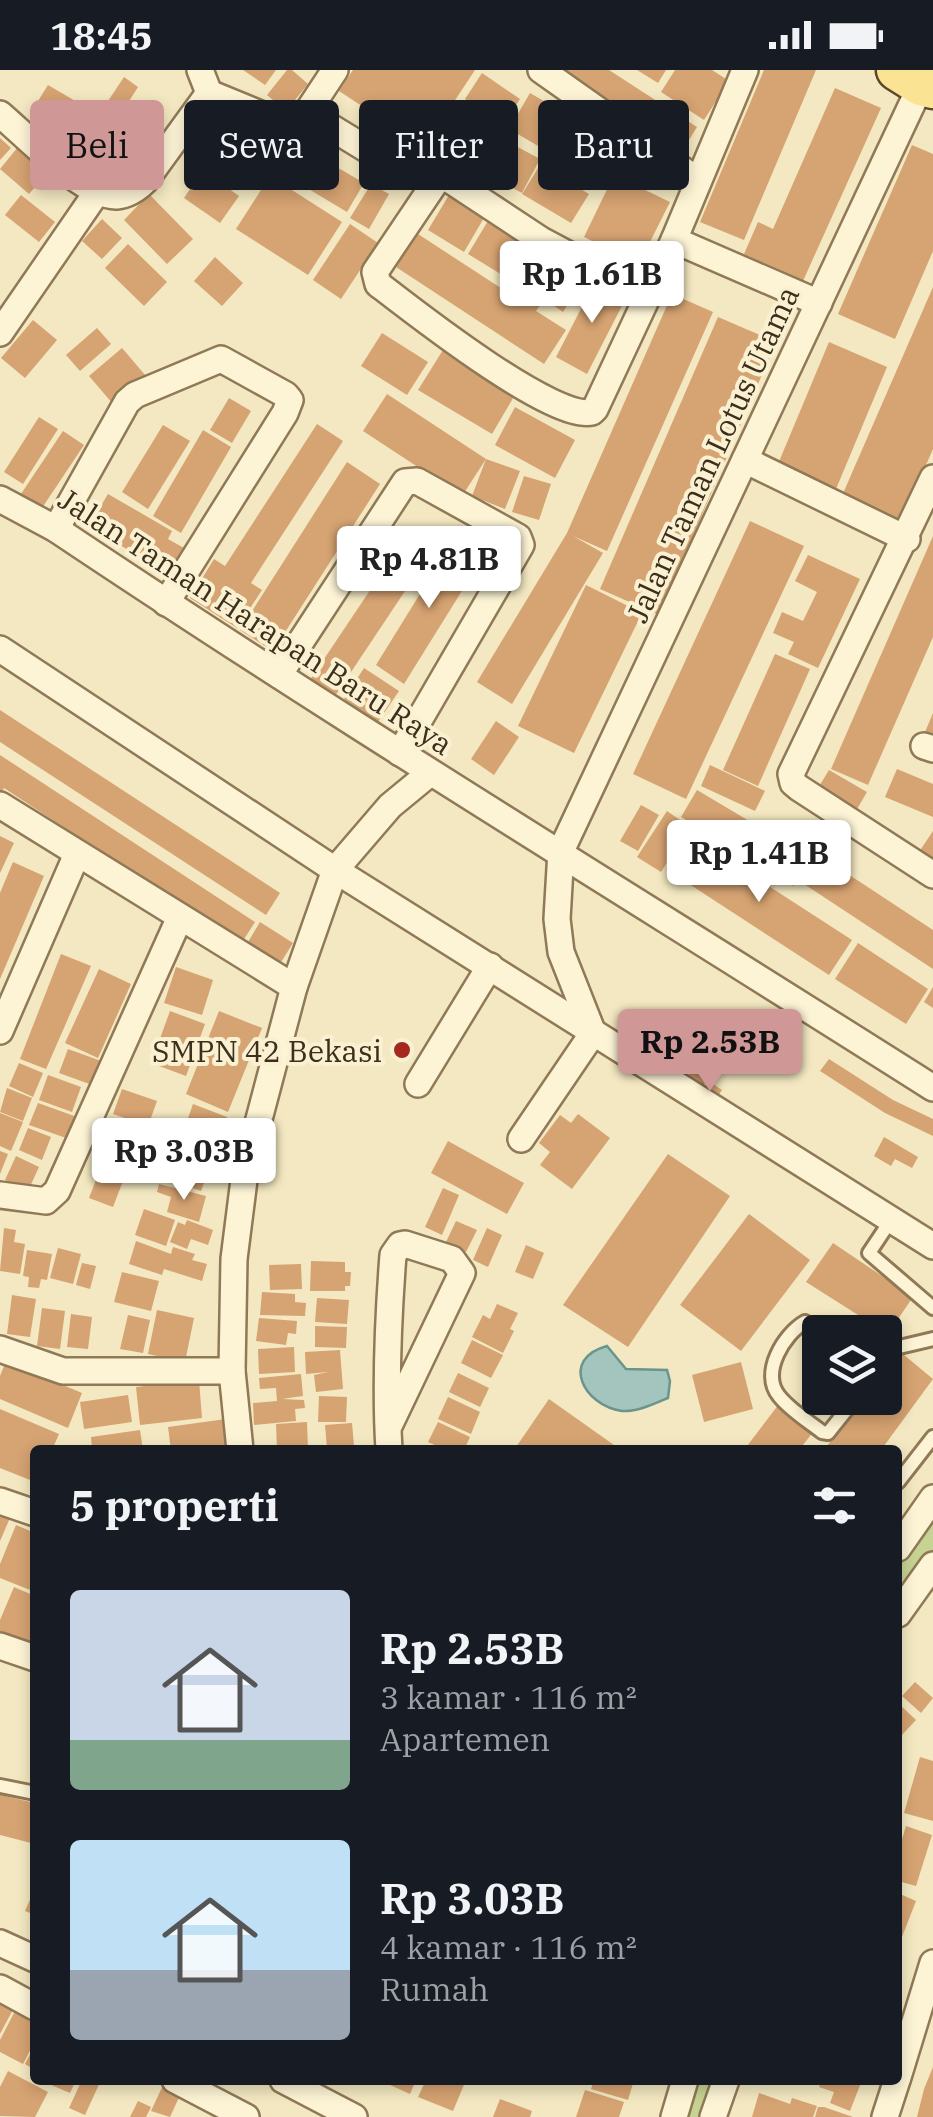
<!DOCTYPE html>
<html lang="id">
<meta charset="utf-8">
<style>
:root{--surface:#171b24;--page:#242831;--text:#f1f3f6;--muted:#9ea1a6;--accent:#cf9795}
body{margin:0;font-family:"IBM Plex Serif",serif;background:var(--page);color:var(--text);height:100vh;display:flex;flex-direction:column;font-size:38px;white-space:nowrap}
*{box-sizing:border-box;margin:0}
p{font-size:32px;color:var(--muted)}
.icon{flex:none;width:55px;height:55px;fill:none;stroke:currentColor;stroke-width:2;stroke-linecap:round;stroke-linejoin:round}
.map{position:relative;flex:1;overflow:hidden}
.sheet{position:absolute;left:30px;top:1375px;width:872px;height:640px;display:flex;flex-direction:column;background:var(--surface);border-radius:10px;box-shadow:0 5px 15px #0003}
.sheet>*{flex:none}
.hud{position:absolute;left:30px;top:30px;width:875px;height:90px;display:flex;gap:20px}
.fabs{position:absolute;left:802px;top:1245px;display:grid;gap:20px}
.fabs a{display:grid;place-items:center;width:100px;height:100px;border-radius:10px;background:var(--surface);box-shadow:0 5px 15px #0003;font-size:50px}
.price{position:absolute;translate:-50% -85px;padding:0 22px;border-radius:10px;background:#fff;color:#222;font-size:32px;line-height:65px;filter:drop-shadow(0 2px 5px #0008)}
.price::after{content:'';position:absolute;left:50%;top:60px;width:30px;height:22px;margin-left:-15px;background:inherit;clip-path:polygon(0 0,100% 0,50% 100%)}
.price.active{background:var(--accent);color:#111}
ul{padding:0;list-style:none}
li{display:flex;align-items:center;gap:30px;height:250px;padding:0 40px}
li span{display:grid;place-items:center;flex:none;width:280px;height:200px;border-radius:10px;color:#555}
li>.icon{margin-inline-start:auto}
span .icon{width:120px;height:120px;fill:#fffc;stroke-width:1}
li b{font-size:42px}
h2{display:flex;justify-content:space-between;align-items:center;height:120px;padding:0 40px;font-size:42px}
.chip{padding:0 35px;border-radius:10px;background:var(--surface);box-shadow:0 5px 15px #0003;font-size:35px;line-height:90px}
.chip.active{background:var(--accent);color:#111}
.status{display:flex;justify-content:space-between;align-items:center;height:70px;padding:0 50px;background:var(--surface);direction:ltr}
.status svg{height:28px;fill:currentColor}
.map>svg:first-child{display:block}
.green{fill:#c7d393}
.water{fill:#a4c5be;stroke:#69958d;stroke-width:2.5}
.building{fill:#d6a372}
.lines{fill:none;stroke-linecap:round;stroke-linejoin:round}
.service-casing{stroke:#907956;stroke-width:18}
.minor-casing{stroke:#907956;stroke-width:30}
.primary-casing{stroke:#5d462b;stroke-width:45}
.service{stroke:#fdf4d6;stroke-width:12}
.minor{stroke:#fdf4d6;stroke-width:25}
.primary{stroke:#fbe394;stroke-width:40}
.poi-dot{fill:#a6271e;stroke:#faf1d2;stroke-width:4}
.labels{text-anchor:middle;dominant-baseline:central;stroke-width:8;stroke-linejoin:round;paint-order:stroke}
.street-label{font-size:30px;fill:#3d2f1c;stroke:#faf1d2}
.poi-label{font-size:30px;fill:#3d2f1c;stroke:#faf1d2;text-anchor:end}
</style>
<div class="status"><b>18:45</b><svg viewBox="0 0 49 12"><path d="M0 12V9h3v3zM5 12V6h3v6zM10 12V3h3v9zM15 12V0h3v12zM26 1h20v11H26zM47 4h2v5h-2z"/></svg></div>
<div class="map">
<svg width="933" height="2047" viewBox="0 0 933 2047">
<rect width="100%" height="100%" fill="#f3e8c1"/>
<g class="green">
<path d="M 933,1428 L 933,1495 L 898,1544 L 898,1478 Z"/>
<path d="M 685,2010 L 726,2010 L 713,2047 L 674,2047 Z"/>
</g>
<path class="water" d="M 607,1276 L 626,1299 L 667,1300 L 670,1311 L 668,1328 C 654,1334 637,1342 622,1341 C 584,1336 559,1289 607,1276 Z"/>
<g class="building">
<path d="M 243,0 L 276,0 L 265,15 Z"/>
<path d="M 287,0 L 292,0 L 308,14 L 286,41 L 267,25 Z"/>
<path d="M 353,0 L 475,0 L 424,77 L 339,21 Z"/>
<path d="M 565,0 L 609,0 L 697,57 L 681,83 L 561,6 Z"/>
<path d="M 637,0 L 666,0 L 658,13 Z"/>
<path d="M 675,0 L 712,0 L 729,11 L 704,50 L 661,22 Z"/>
<path d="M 764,0 L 816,0 L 744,170 L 700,152 Z"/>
<path d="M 482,3 L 520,29 L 503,55 L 465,29 Z"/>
<path d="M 124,7 L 138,17 L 121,44 L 106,34 Z"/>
<path d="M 48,15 L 77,32 L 67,48 L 38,31 Z"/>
<path d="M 835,18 L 881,38 L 803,211 L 744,184 L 758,152 L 773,159 Z"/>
<path d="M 530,23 L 585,55 L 564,91 L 509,59 Z"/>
<path d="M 458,41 L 498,63 L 483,90 L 443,68 Z"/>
<path d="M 44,43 L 78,61 L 70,77 L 36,58 Z"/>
<path d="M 103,43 L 124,62 L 120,67 L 137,82 L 120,100 L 103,85 L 92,97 L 71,77 Z"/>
<path d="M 589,51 L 620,67 L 594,116 L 563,100 Z"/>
<path d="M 499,67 L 540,89 L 522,123 L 482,102 Z"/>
<path d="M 0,68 L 11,78 L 0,90 Z"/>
<path d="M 912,75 L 933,84 L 933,181 L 895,269 L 838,244 Z"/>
<path d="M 18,77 L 48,102 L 29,124 L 0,99 Z"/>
<path d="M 323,89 L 364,113 L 347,142 L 307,118 Z"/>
<path d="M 540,95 L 589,124 L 571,153 L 522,124 Z"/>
<path d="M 203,100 L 239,126 L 220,153 L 184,128 Z"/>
<path d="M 614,105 L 670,132 L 639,194 L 584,167 Z"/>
<path d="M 270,106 L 342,152 L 308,205 L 236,159 Z"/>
<path d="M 371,114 L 389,124 L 369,159 L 350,148 Z"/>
<path d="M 452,120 L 488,141 L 464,182 L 428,160 Z"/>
<path d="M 149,124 L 193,169 L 167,194 L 124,150 Z"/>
<path d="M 21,125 L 55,152 L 39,172 L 5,145 Z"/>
<path d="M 491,146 L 543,177 L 520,216 L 468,184 Z"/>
<path d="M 102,149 L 122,168 L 102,189 L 82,171 Z"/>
<path d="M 350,154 L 378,173 L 341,229 L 313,210 Z"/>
<path d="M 418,164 L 519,230 L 547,188 L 564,200 L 536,241 L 566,260 L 544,294 L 396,197 Z"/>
<path d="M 128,174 L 167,212 L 144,236 L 105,198 Z"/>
<path d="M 215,187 L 243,213 L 222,236 L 194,211 Z"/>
<path d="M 571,192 L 588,202 L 563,242 L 547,231 Z"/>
<path d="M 597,208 L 628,224 L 587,304 L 556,287 Z"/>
<path d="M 933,217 L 933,379 L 900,454 L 841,428 Z"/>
<path d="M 672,224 L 713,242 L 607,481 L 573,466 L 603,483 L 512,634 L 477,612 L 567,463 Z"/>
<path d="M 718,247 L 776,272 L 659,545 L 600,519 Z"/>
<path d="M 33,250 L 57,270 L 25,308 L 1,288 Z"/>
<path d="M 97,258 L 111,274 L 80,301 L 66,285 Z"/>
<path d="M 382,263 L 428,292 L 407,325 L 361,296 Z"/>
<path d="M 829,272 L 887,297 L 836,419 L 778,394 Z"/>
<path d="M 122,278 L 146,306 L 113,334 L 89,306 Z"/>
<path d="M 443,280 L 516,323 L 492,364 L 418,320 Z"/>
<path d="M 387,324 L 486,389 L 520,401 L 505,439 L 472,426 L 486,389 L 462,426 L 363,361 Z"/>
<path d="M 229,328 L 251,341 L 232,373 L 210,360 Z"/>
<path d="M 515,337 L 575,370 L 555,408 L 495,375 Z"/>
<path d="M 39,347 L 58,359 L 23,414 L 4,402 Z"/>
<path d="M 317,354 L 343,371 L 251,513 L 262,520 L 237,558 L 190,528 L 214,489 L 225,496 Z"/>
<path d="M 163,355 L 190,371 L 148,439 L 122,422 Z"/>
<path d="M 203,360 L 231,377 L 181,463 L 153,446 Z"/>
<path d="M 63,361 L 84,375 L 38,444 L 17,430 Z"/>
<path d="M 347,392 L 380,414 L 273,581 L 240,560 Z"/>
<path d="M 524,406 L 551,414 L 539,450 L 512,442 Z"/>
<path d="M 108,424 L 172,461 L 168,469 L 184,478 L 169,505 L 89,456 Z"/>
<path d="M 750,451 L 804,476 L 686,729 L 633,704 Z"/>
<path d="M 411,459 L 435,476 L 333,629 L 308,613 Z"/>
<path d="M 933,466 L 933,567 L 868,715 L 831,699 Z"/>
<path d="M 454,469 L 483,487 L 404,614 L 376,595 Z"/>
<path d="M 808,485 L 860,509 L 818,598 L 788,584 L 794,572 L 773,563 L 782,542 L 803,551 L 817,522 L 795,511 Z"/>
<path d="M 586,515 L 642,543 L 574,683 L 518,656 Z"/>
<path d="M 775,584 L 810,599 L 758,716 L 723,700 Z"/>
<path d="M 364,598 L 399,621 L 378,652 L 344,629 Z"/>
<path d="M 0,640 L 280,823 L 266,845 L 0,672 Z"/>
<path d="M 933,643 L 933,671 L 923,667 Z"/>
<path d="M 496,651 L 519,667 L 494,705 L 471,689 Z"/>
<path d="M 0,685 L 255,852 L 241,874 L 4,718 L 0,725 Z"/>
<path d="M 710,695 L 765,721 L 755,741 L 701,716 Z"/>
<path d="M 897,699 L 933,714 L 933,747 L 885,727 Z"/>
<path d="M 829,700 L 867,722 L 853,746 L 815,723 Z"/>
<path d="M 697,720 L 766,761 L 750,788 L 681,747 Z"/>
<path d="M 641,735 L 659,745 L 638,781 L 620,771 Z"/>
<path d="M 667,741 L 690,757 L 661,802 L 637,787 Z"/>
<path d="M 772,754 L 815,778 L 793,816 L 751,792 Z"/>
<path d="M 933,761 L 933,801 L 915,788 Z"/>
<path d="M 688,764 L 852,870 L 829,905 L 666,799 Z"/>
<path d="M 0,766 L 14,773 L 0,803 Z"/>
<path d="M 819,785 L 933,860 L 933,899 L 801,812 Z"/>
<path d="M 13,792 L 44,806 L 0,909 L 0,823 Z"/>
<path d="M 260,852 L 293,873 L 278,897 L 245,877 Z"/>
<path d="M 858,873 L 928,919 L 906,954 L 835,909 Z"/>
<path d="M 61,884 L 91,896 L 46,999 L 20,989 Z"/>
<path d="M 176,897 L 213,910 L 202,945 L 164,933 Z"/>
<path d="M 99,899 L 131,914 L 98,988 L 65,973 Z"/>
<path d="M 933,917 L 933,938 L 924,932 Z"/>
<path d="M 170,941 L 205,954 L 186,1006 L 151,993 Z"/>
<path d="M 219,941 L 262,958 L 228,1042 L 186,1024 Z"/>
<path d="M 68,979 L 104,992 L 95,1016 L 59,1003 Z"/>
<path d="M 829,989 L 893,1030 L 933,1049 L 933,1066 L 885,1043 L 820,1001 Z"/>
<path d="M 19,993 L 43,1003 L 33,1027 L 9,1016 Z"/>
<path d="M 692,1000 L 707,1010 L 698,1024 L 683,1014 Z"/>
<path d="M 48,1005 L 81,1017 L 72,1042 L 39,1030 Z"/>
<path d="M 710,1012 L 722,1020 L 711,1036 L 699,1028 Z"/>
<path d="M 7,1018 L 32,1028 L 23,1051 L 0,1042 Z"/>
<path d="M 122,1019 L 157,1031 L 148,1056 L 113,1044 Z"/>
<path d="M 38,1033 L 77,1047 L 69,1069 L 29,1055 Z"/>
<path d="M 193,1034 L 227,1047 L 220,1069 L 185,1057 Z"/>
<path d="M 0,1043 L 23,1052 L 11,1081 L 0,1076 Z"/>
<path d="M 578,1044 L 610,1068 L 572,1119 L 540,1095 L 550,1082 L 539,1073 L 560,1045 L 571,1053 Z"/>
<path d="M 124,1052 L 161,1065 L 153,1086 L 117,1072 Z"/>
<path d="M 28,1058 L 51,1067 L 42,1090 L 19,1080 Z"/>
<path d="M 184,1060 L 218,1072 L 209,1096 L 175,1084 Z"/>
<path d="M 884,1067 L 918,1087 L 912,1098 L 895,1089 L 891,1096 L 874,1086 Z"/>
<path d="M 448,1071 L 524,1113 L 507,1144 L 431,1103 Z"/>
<path d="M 111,1077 L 149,1091 L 141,1113 L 103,1100 Z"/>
<path d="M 0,1081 L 8,1084 L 0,1104 Z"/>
<path d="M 668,1084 L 730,1126 L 628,1277 L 563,1235 Z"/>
<path d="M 16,1086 L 39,1097 L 28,1121 L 5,1110 Z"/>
<path d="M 171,1089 L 208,1102 L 201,1121 L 164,1108 Z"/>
<path d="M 99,1102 L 123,1111 L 113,1137 L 89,1128 Z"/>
<path d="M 159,1114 L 206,1126 L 199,1152 L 167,1142 L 171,1127 L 157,1122 Z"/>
<path d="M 443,1118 L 459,1125 L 442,1165 L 425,1157 Z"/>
<path d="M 144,1139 L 175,1150 L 166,1176 L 135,1165 Z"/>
<path d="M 749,1144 L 810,1190 L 741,1281 L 680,1235 Z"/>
<path d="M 187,1150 L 213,1160 L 208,1175 L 191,1169 L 187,1179 L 170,1172 L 178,1152 L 185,1155 Z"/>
<path d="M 456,1151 L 477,1160 L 466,1182 L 446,1172 Z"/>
<path d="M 4,1158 L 16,1160 L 14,1172 L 25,1174 L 20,1204 L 0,1201 Z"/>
<path d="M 487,1158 L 502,1165 L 488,1197 L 473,1190 Z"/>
<path d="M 136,1171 L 171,1184 L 173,1177 L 195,1184 L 192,1190 L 207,1194 L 202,1211 L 164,1199 L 162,1205 L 129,1194 Z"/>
<path d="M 833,1173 L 913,1227 L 885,1268 L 885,1262 L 806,1212 Z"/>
<path d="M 526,1175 L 544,1183 L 533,1209 L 515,1202 Z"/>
<path d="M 58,1178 L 81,1184 L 73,1214 L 50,1208 Z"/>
<path d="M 27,1180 L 52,1184 L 47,1210 L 41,1209 L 39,1218 L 28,1217 L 29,1207 L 23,1206 Z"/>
<path d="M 311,1191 L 345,1192 L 345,1202 L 351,1202 L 350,1216 L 345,1216 L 345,1221 L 310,1221 Z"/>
<path d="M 82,1193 L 96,1196 L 90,1219 L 76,1215 Z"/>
<path d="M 301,1194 L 302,1219 L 270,1220 L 269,1195 Z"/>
<path d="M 122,1202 L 159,1211 L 151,1241 L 114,1232 Z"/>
<path d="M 262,1222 L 295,1224 L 295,1232 L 306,1233 L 305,1246 L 260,1245 Z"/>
<path d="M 12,1225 L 36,1229 L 30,1267 L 7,1264 Z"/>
<path d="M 317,1228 L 349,1230 L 347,1254 L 315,1252 Z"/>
<path d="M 497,1234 L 518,1243 L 510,1259 L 514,1261 L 503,1283 L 472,1267 L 483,1245 L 490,1249 Z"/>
<path d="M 42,1238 L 65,1241 L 60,1279 L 37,1276 Z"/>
<path d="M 157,1240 L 194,1248 L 185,1292 L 148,1284 Z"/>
<path d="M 71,1244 L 92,1247 L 88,1279 L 67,1277 Z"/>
<path d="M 128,1245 L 150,1250 L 143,1283 L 120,1279 Z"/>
<path d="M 259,1248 L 297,1251 L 296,1264 L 288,1263 L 286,1275 L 256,1271 Z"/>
<path d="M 315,1256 L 347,1257 L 346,1278 L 315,1277 Z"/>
<path d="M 472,1270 L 503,1285 L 491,1308 L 461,1293 Z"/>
<path d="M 294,1277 L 295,1302 L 259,1304 L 258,1279 Z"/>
<path d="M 340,1280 L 343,1319 L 316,1322 L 314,1305 L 328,1302 L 306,1304 L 305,1282 Z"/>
<path d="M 898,1280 L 933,1309 L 881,1380 L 824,1380 L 863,1328 L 885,1328 L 885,1297 Z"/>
<path d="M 6,1291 L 82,1323 L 68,1358 L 0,1329 L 0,1306 Z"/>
<path d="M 741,1292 L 753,1339 L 704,1352 L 692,1305 Z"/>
<path d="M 458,1303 L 489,1318 L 480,1337 L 449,1322 Z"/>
<path d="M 301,1304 L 303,1326 L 282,1329 L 304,1330 L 305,1338 L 295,1339 L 296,1351 L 254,1355 L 253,1333 L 277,1331 L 276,1318 L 260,1319 L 259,1308 Z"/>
<path d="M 199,1310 L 202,1348 L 140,1355 L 136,1317 Z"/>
<path d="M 128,1325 L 132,1352 L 84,1359 L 80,1332 Z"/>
<path d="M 319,1326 L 347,1327 L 346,1352 L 318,1352 Z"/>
<path d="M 448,1327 L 480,1342 L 471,1364 L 438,1349 Z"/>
<path d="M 549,1329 L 621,1380 L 514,1380 Z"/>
<path d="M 779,1334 L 814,1361 L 799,1380 L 744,1380 Z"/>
<path d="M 0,1339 L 59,1364 L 52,1380 L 35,1380 L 35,1412 L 0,1398 Z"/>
<path d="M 226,1349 L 230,1377 L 171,1380 L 168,1357 Z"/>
<path d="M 307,1352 L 308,1380 L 277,1380 L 276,1354 Z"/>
<path d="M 438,1352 L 470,1367 L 464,1380 L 446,1380 L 428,1372 Z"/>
<path d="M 352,1353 L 354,1376 L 327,1379 L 325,1355 Z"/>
<path d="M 140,1360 L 143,1380 L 92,1380 L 91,1367 Z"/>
<path d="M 0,1444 L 10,1448 L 0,1471 Z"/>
<path d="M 16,1455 L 35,1463 L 35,1522 L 0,1508 L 0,1494 Z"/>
<path d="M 14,1517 L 35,1526 L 35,1576 L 0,1561 L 0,1550 Z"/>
<path d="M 915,1612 L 933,1628 L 921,1643 L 902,1626 Z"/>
<path d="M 898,1633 L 916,1650 L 901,1666 L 898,1662 Z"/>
<path d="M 920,1687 L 933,1691 L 933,1751 L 904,1743 Z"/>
<path d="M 0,1725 L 35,1733 L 35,1774 L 0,1765 Z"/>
<path d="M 906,1756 L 932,1765 L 916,1816 L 898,1811 L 898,1782 Z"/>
<path d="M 35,1818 L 35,1845 L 25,1841 Z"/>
<path d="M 900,1824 L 916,1831 L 900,1872 L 898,1871 Z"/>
<path d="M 0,1926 L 16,1934 L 0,1964 Z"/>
<path d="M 17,1937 L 35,1946 L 35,1971 L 23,1994 L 0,1982 L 0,1970 Z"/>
<path d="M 35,1975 L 35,2000 L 25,1994 Z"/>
<path d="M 933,1997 L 933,2047 L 917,2047 L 924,2019 Z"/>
<path d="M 8,2001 L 48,2022 L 35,2047 L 0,2046 L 0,2017 Z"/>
<path d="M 51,2010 L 76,2010 L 70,2023 L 49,2014 Z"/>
<path d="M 82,2010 L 101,2010 L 85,2045 L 69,2038 Z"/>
<path d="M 379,2010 L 416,2010 L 410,2024 Z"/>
<path d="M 426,2010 L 466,2010 L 453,2041 L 418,2027 Z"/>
<path d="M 594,2010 L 634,2010 L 628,2030 L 591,2019 Z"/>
<path d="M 822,2010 L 862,2010 L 850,2041 L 830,2033 L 834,2022 L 819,2017 Z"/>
<path d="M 164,2013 L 182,2021 L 170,2047 L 151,2041 Z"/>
<path d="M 585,2020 L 624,2032 L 619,2047 L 576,2047 Z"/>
<path d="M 759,2023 L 790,2034 L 792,2028 L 817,2036 L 813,2047 L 752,2047 Z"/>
<path d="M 500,2029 L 532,2041 L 530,2047 L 493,2047 Z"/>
<path d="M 138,2031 L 151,2037 L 146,2047 L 130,2047 Z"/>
<path d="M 818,2037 L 824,2037 L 853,2047 L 815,2047 Z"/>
</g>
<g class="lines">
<defs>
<g id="service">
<path d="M 891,1150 L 869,1183 L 933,1238"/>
<path d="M 823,1262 L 805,1252 C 784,1264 760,1303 779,1326 C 790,1340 808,1351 822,1362 L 828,1363 L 856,1328"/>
<path d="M 885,1289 L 895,1278 L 933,1269"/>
<path d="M 898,1412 L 933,1367"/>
<path d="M 0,1716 L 35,1723"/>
</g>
<g id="minor">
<path d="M 541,0 L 697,110"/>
<path d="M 209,23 L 292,57 L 300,53 L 335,0"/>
<path d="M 306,42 L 378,86"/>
<path d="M 0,44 C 25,65 85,128 117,126 C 129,125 138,118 145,111 L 209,23 L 200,0"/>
<path d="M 674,170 L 819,233"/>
<path d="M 648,227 L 541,170 L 441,104 L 375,202 L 378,214 C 413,241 554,352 592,342 L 595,339 L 674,170 L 745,0"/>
<path d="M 0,263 L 97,122"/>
<path d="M 745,390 L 907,469"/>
<path d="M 933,408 L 791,704 L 793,713 L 799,718 L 933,805"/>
<path d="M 0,429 L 56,459 C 344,652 640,832 933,1018"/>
<path d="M 56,459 L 127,332 L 135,325 L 221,289 L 286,325 L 290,330 L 285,343 L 166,533"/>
<path d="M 0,579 L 335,800 L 933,1176"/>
<path d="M 279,605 L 405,412 L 417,411 L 518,467 L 521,475 L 400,683"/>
<path d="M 924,676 L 933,679"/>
<path d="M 0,735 L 294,917"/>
<path d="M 0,961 L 77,784"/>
<path d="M 418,1014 L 490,896"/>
<path d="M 521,1069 L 593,963 L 561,882 L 557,849 L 561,781 L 921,15"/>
<path d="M 0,1125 L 46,1131 L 57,1121 L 180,847"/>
<path d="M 0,1279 L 63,1301 L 232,1301"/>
<path d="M 388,1358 L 462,1203 L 452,1189 L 405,1174 L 400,1175 L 393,1185 C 388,1250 385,1314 389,1380"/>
<path d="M 240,1380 L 232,1301 L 234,1189 L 245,1102 L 294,917 L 335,800 L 390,736 L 430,703"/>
<path d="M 0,1431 L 35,1443"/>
<path d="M 898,1478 L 933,1428"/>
<path d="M 898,1544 L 933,1495"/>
<path d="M 0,1576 L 35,1588"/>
<path d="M 0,1873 L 35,1889"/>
<path d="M 0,1918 L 35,1937"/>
<path d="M 898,2007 L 933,1893"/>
<path d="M 175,2010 L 246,2047"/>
<path d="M 283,2010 L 354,2047"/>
<path d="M 674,2047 L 685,2010"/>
<path d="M 713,2047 L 726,2010"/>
<path d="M 885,2047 L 897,2010"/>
</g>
<path id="primary" d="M 897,0 L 921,15 L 933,18"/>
</defs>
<use href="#service" class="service-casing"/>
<use href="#minor" class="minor-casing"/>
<use href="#primary" class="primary-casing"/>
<use href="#service" class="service"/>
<use href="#minor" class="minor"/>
<use href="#primary" class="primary"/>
</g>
<circle class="poi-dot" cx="402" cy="980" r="10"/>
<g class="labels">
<g class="street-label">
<text transform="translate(712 384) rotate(-65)">Jalan Taman Lotus Utama</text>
<text transform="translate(256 551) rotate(33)">Jalan Taman Harapan Baru Raya</text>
</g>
<g class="poi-label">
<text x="382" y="980">SMPN 42 Bekasi</text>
</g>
</g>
</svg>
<div class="fabs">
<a><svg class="icon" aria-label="layers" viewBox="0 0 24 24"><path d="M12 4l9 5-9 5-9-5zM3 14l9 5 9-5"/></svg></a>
</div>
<b class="price" style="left:592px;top:256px">Rp 1.61B</b>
<b class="price" style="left:429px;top:541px">Rp 4.81B</b>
<b class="price" style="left:759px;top:835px">Rp 1.41B</b>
<b class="price active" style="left:710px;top:1024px">Rp 2.53B</b>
<b class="price" style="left:184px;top:1133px">Rp 3.03B</b>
<div class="hud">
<a class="chip active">Beli</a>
<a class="chip">Sewa</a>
<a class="chip">Filter</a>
<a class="chip">Baru</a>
</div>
<section class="sheet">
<h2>5 properti<svg class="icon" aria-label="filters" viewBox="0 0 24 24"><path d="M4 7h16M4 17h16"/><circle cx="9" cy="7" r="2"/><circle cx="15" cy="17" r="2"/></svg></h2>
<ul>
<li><span style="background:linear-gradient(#c9d6e8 75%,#7fa58c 0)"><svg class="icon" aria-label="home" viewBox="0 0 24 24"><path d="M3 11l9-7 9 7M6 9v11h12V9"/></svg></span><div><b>Rp 2.53B</b><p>3 kamar · 116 m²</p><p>Apartemen</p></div></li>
<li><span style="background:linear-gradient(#bfe0f5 65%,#9aa5b1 0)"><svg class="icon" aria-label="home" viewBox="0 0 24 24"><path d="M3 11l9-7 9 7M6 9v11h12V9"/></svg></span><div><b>Rp 3.03B</b><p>4 kamar · 116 m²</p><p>Rumah</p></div></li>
</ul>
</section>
</div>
